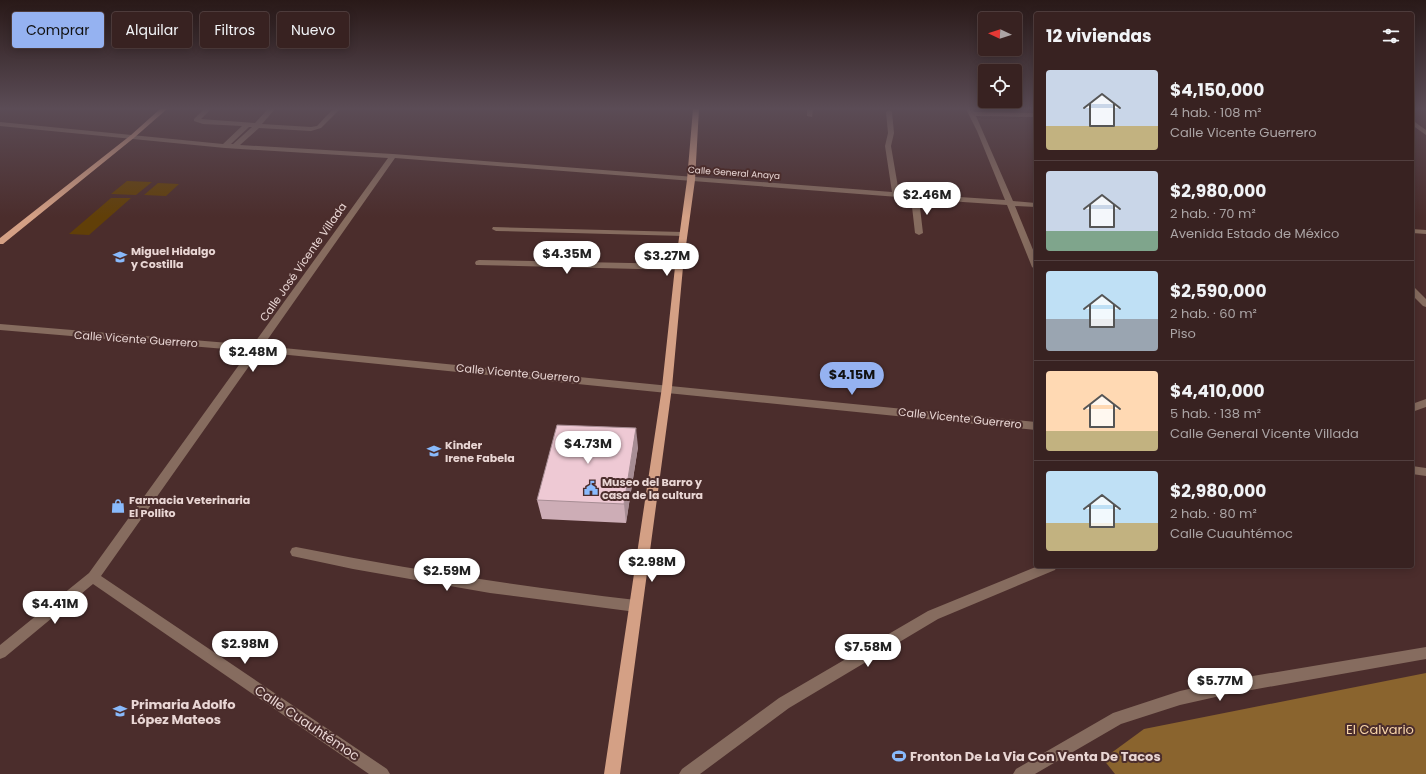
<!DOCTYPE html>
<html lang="es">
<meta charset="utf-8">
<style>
:root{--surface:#382221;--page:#432f2e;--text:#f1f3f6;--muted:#aba4a5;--line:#523f3f;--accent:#95b2f1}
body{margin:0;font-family:Poppins,sans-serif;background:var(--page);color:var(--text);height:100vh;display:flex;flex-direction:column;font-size:15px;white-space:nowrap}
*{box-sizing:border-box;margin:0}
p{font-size:13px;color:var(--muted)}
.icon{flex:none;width:22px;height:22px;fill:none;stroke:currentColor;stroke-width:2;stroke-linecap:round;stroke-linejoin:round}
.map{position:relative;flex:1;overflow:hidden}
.drawer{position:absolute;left:1034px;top:12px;width:380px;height:556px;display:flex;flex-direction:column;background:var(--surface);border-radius:4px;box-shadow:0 2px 10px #0003,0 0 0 1px var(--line)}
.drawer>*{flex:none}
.top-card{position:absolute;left:12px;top:12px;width:380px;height:36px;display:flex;gap:8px}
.needle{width:26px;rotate:274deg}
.tools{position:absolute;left:978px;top:12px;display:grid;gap:8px}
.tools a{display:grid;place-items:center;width:44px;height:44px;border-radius:4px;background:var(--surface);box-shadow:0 2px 10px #0003,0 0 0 1px var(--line);font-size:20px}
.price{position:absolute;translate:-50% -34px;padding:0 9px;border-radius:14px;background:#fff;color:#222;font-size:13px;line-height:26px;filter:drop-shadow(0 1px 2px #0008)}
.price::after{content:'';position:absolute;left:50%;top:24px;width:12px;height:9px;margin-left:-6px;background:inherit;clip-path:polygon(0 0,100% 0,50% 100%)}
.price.current{background:var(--accent);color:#111}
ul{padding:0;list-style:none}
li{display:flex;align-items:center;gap:12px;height:100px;padding:0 12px}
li+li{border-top:1px solid var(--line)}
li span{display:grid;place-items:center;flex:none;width:112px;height:80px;border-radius:4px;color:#555}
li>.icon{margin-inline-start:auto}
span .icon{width:48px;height:48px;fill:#fffc;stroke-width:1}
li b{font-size:17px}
h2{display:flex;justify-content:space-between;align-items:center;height:48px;padding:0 12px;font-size:17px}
.pill{padding:0 14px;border-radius:4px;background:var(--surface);box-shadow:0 2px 10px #0003,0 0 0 1px var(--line);font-size:14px;line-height:36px}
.pill.current{background:var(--accent);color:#111}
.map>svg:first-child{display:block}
.green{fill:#613f08}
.forest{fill:#8a642e}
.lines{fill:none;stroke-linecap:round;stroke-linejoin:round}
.minor{fill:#866c5f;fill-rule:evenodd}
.major{fill:#d4a085;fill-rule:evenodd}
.wall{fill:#cdadb6}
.shaded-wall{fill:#a78d94}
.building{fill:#eec9d4;stroke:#a78d94}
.labels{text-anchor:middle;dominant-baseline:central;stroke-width:4;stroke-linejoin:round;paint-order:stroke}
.far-street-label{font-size:9px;fill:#e9d6d4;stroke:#4b2d2c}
.poi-label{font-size:11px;font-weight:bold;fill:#e9d6d4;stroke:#4b2d2c;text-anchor:start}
.street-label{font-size:11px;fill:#e9d6d4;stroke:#4b2d2c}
.near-poi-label{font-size:13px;font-weight:bold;fill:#e9d6d4;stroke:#4b2d2c;text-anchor:start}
.near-street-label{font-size:13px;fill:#e9d6d4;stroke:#4b2d2c}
.near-park-label{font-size:13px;fill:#f9d6aa;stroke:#4b2d2c}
</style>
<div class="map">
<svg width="1426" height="774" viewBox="0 0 1426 774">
<rect width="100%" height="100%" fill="#4b2d2c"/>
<g class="green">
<path d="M 127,181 L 152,182 L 136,195 L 111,194 Z"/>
<path d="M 158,183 L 179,184 L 166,196 L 144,195 Z"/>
<path d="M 111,198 L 131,198 L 89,235 L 69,234 Z"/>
</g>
<path class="forest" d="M 1426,673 L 1426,774 L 1115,774 L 1103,759 L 1144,729 Z"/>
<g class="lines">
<g class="minor">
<path d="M 204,109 L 211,109 L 201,119 L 255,123 L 268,109 L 275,109 L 262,124 L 311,127 L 317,126 L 333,109 L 340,109 L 321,128 L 311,131 L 259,128 L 240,145 L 393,154 L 892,192 L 885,146 L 888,133 L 886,112 L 889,110 L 892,112 L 894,133 L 891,146 L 899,193 L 1005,200 L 977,131 L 966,109 L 972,109 L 974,112 L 1036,113 L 1036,117 L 976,116 L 1013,201 L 1036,203 L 1036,207 L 1015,206 L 1036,257 L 1036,270 L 1032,267 L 1007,205 L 919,199 L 923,233 L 919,235 L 915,233 L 911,198 L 395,158 L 263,346 L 1036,422 L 1036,430 L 259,352 L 101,576 L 387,769 L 390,774 L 369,774 L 93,584 L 5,657 L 0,659 L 0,645 L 89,573 L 249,351 L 0,330 L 0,324 L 253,345 L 388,158 L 225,148 L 0,126 L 0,122 L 223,144 L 242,126 L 203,124 L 194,121 L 194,119 ZM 249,127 L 252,127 L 233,144 L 231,144 Z"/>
<path d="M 807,109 L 813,109 L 812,117 L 807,116 Z"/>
<path d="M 1412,120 L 1426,130 L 1426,135 L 1412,125 Z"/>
<path d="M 493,227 L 683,232 L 687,234 L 683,236 L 496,231 L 492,229 Z"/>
<path d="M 1412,229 L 1426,230 L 1426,234 L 1412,233 Z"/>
<path d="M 479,260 L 679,264 L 683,267 L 679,270 L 476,265 L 475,263 L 476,261 Z"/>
<path d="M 1412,287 L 1415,288 L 1426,299 L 1426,307 L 1423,306 L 1412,295 Z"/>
<path d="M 1426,399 L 1426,407 L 1412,412 L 1412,404 Z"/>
<path d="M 1412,466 L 1426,468 L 1426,476 L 1412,474 Z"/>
<path d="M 296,547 C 409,570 522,586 636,600 L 641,602 L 642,606 L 641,610 L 636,612 L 490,593 L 353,569 L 292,556 L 290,552 L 292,548 Z"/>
<path d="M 1038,566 L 1057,566 L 1055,570 L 938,619 L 789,708 L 700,774 L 679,774 L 682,769 L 779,698 L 928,611 Z"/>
<path d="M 1426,647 L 1426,659 L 1229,694 L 1180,705 L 1121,724 L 1035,774 L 1013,774 L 1016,769 L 1113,713 L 1180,691 L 1229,680 Z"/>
</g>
<g class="major">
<path d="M 160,109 L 167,109 L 135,137 L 3,244 L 0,244 L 0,238 L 131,135 Z"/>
<path d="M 693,109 L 699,109 L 695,180 L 683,267 L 672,387 L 620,774 L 604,774 L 662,387 L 675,267 L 687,180 Z"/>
</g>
</g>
<path class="wall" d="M 638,447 L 626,523 L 542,519 L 537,500 Z"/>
<path class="shaded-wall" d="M 636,428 L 638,447 L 626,523 L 624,504 Z"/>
<path class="building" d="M 557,425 L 636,428 L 624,504 L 537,500 Z"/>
<linearGradient id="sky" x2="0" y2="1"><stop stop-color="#291918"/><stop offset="0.5" stop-color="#5b4c56"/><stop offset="1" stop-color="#5b4c56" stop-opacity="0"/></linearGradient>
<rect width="1426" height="217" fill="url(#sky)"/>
<defs>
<symbol id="school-bare" viewBox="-9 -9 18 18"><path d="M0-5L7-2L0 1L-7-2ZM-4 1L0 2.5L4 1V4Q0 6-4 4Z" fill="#89bafc" stroke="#4b2d2c" stroke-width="2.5" paint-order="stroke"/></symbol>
<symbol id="civic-bare" viewBox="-9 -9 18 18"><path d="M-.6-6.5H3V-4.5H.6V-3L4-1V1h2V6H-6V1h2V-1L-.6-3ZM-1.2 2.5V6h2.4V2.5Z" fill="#89bafc" stroke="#4b2d2c" stroke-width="2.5" paint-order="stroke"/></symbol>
<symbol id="shop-bare" viewBox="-9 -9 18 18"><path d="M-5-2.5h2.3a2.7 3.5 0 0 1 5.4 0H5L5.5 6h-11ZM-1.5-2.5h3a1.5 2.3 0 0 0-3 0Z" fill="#89bafc" stroke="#4b2d2c" stroke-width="2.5" paint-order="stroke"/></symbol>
<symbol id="stadium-bare" viewBox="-9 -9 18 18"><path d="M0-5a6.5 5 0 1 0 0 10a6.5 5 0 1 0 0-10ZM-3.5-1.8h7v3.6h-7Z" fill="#89bafc" stroke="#4b2d2c" stroke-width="2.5" paint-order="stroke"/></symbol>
</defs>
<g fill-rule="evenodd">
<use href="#school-bare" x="110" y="247" width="20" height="20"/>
<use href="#school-bare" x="424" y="441" width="20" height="20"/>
<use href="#civic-bare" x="581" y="478" width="20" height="20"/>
<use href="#shop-bare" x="108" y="496" width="20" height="20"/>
<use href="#school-bare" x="110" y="701" width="20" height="20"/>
<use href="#stadium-bare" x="889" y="746" width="20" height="20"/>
</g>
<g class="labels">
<g class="far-street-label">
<text transform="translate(734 173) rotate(4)">Calle General Anaya</text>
</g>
<g class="poi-label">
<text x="131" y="251">Miguel Hidalgo<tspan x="131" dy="13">y Costilla</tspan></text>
<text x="445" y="445">Kinder<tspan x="445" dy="13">Irene Fabela</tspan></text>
<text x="602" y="482">Museo del Barro y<tspan x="602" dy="13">casa de la cultura</tspan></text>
<text x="129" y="500">Farmacia Veterinaria<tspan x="129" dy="13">El Pollito</tspan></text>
</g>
<g class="street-label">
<text transform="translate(303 262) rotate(-55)">Calle José Vicente Villada</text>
<text transform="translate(136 339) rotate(4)">Calle Vicente Guerrero</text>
<text transform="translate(518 373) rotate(5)">Calle Vicente Guerrero</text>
<text transform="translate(960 418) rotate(6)">Calle Vicente Guerrero</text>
</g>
<g class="near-poi-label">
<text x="131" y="704">Primaria Adolfo<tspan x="131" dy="15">López Mateos</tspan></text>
<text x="910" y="756">Fronton De La Via Con Venta De Tacos</text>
</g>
<g class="near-street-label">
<text transform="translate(307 723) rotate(34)">Calle Cuauhtémoc</text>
</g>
<g class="near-park-label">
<text x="1380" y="729">El Calvario</text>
</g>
</g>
</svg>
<div class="tools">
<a><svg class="needle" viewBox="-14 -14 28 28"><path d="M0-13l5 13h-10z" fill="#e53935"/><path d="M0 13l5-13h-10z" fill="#aba4a5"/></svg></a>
<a><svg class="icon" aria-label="locate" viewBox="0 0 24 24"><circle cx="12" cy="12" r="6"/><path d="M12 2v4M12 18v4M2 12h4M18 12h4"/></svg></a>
</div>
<b class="price" style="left:927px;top:216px">$2.46M</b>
<b class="price" style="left:567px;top:275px">$4.35M</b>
<b class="price" style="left:667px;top:277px">$3.27M</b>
<b class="price" style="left:253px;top:373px">$2.48M</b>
<b class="price current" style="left:852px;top:396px">$4.15M</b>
<b class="price" style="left:588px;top:465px">$4.73M</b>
<b class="price" style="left:652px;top:583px">$2.98M</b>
<b class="price" style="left:447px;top:592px">$2.59M</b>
<b class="price" style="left:55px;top:625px">$4.41M</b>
<b class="price" style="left:245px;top:665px">$2.98M</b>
<b class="price" style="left:868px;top:668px">$7.58M</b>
<b class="price" style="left:1220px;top:702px">$5.77M</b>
<div class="top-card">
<a class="pill current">Comprar</a>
<a class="pill">Alquilar</a>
<a class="pill">Filtros</a>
<a class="pill">Nuevo</a>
</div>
<section class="drawer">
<h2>12 viviendas<svg class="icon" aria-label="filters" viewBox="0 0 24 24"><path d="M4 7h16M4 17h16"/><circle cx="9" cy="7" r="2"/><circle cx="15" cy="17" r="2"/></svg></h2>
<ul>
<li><span style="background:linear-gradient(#c9d6e8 70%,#c2b280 0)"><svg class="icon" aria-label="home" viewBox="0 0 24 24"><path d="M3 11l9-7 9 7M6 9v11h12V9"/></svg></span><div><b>$4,150,000</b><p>4 hab. · 108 m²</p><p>Calle Vicente Guerrero</p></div></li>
<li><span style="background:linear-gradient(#c9d6e8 75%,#7fa58c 0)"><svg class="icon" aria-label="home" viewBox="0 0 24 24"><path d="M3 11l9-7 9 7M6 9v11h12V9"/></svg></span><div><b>$2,980,000</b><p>2 hab. · 70 m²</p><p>Avenida Estado de México</p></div></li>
<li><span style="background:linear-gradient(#bfe0f5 60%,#9aa5b1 0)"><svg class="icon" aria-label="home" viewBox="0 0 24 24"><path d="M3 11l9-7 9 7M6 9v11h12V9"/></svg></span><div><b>$2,590,000</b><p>2 hab. · 60 m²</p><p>Piso</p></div></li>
<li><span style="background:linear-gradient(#ffd9b3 75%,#c2b280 0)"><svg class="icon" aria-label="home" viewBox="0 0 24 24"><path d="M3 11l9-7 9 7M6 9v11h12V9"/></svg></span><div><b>$4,410,000</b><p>5 hab. · 138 m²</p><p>Calle General Vicente Villada</p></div></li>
<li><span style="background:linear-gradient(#bfe0f5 65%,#c2b280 0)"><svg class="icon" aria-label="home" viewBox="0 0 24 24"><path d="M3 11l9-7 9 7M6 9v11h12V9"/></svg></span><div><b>$2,980,000</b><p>2 hab. · 80 m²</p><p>Calle Cuauhtémoc</p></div></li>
</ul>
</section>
</div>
